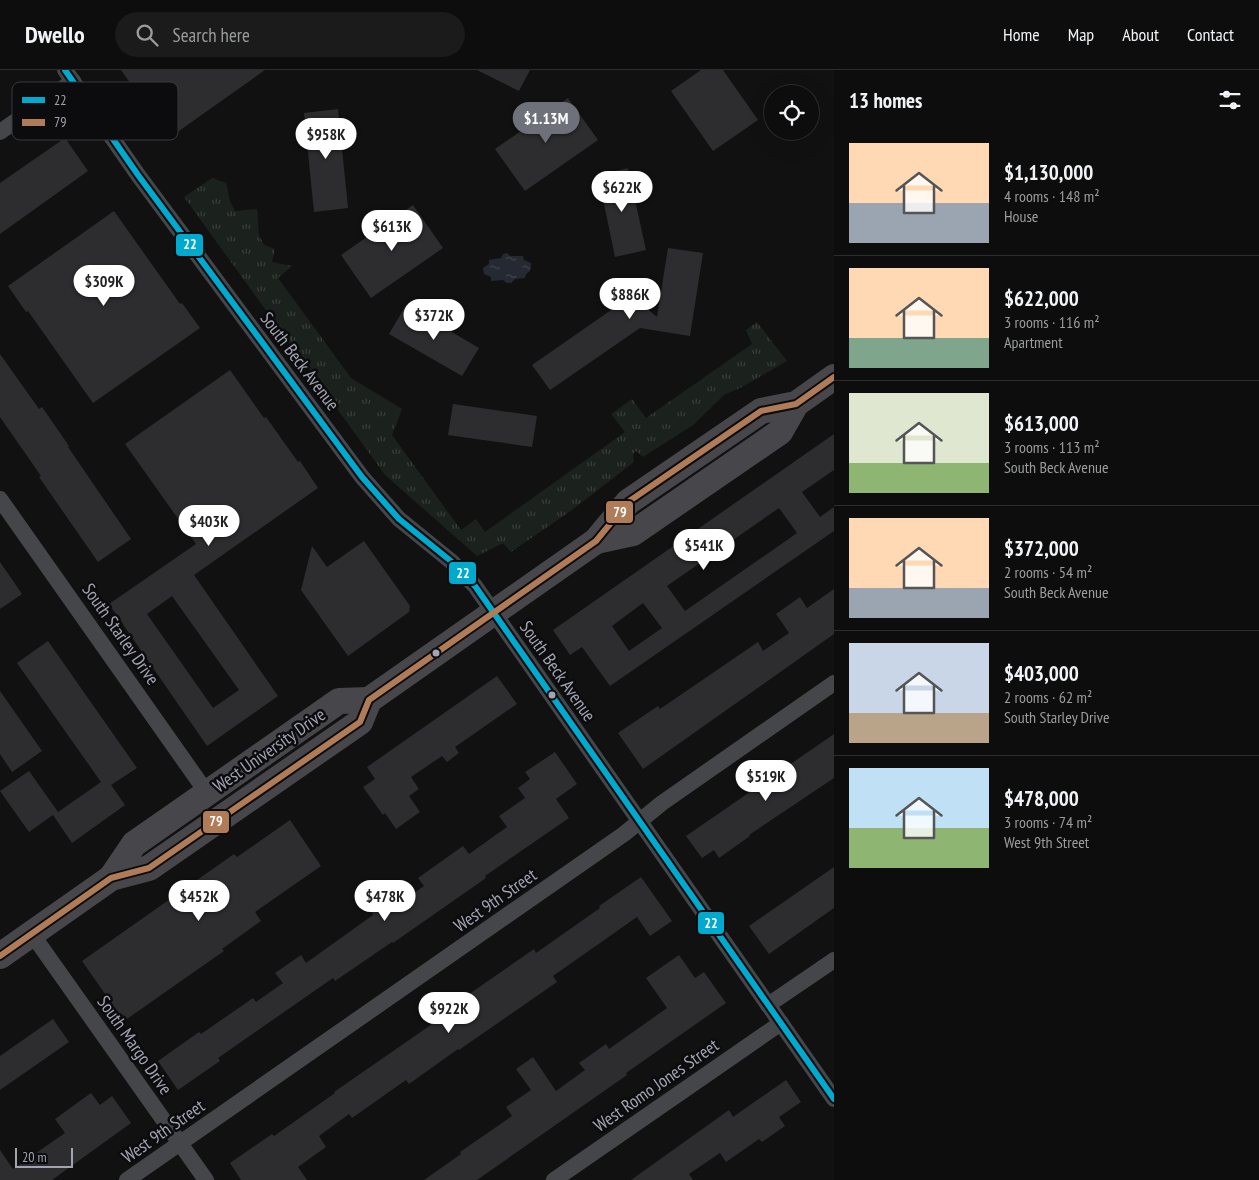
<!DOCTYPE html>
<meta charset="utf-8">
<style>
:root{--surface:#0d0d0d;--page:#1b1b1b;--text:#f1f3f6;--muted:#9a9c9d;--line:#2d2d2e;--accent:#6f717a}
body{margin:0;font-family:"PT Sans Narrow",sans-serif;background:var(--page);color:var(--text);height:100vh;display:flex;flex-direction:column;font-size:19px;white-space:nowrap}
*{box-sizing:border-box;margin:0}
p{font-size:16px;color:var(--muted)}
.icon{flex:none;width:28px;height:28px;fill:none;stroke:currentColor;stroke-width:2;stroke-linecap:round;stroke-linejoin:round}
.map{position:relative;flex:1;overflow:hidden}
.drawer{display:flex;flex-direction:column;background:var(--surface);width:425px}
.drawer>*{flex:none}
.controls{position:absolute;left:764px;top:15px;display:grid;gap:10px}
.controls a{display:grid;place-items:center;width:55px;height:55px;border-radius:50%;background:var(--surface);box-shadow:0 5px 20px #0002,0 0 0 1px var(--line);font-size:25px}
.scale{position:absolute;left:15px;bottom:12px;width:58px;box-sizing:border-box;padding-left:5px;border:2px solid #a2a4b2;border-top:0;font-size:14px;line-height:18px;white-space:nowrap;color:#a2a4b2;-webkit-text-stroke:4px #0c0b0d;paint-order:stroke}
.price{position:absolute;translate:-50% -42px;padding:0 11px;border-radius:18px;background:#fff;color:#222;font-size:16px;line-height:32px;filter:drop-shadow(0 1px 2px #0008)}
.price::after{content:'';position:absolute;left:50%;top:30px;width:15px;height:11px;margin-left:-8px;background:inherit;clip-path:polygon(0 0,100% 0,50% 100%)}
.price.active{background:var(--accent);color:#fff}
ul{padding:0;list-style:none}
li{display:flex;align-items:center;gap:15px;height:125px;padding:0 15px}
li+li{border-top:1px solid var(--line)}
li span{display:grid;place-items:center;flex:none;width:140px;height:100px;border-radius:0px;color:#555}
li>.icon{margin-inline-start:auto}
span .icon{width:60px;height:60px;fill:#fffc;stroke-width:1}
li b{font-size:21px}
h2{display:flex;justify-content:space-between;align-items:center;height:60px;padding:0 15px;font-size:21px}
header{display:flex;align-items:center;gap:30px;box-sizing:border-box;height:70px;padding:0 25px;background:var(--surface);border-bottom:1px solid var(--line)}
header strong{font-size:24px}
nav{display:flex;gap:28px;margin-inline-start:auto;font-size:18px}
.search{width:350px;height:45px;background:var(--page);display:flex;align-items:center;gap:12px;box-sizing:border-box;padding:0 18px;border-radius:28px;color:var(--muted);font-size:19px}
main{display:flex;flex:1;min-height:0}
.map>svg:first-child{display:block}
.grass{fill:url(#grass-tufts)}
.water{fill:url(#water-ripples)}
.building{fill:#2d2d2f;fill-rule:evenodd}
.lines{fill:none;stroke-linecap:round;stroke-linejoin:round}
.minor{stroke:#454649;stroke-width:16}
.primary{stroke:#47474b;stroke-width:26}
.bus-1-casing{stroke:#0c0b0d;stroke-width:10}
.bus-2-casing{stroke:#0c0b0d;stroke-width:10}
.bus-1{stroke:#00a9ce;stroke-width:6}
.bus-2{stroke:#b07c57;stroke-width:6}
.bus-dot{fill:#a2a4b2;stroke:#0c0b0d;stroke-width:2}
.labels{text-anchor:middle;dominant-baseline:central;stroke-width:5;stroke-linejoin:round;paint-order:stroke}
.street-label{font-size:18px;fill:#a2a4b2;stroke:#0c0b0d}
.key{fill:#0c0b0d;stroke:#39393f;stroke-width:1}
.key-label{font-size:14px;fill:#a2a4b2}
.line-badge{stroke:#0c0b0d;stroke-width:2}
.badge-label{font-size:14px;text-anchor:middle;font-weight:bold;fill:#fff}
</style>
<header>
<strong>Dwello</strong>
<div class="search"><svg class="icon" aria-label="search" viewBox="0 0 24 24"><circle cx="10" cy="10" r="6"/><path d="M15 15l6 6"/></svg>Search here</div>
<nav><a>Home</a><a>Map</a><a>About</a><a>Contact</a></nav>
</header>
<main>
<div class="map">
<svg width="834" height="1110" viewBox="0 0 834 1110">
<defs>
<pattern id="grass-tufts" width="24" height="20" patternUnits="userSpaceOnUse" patternTransform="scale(1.25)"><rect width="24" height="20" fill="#1b211c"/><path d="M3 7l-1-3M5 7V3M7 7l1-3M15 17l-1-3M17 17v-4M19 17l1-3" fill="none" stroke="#393e3b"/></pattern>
<pattern id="water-ripples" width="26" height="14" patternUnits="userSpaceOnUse" patternTransform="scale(1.25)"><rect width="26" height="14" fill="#252a32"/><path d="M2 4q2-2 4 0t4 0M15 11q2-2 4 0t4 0" fill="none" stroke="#42464d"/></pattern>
</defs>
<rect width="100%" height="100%" fill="#111"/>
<path class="grass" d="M 212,108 L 226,113 L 230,131 L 235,141 L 257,139 L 259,165 L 264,175 L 275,179 L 272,192 L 292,196 L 278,208 L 351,308 L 402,339 L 392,365 L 461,460 L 476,449 L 485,462 L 625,362 L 611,344 L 632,329 L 646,348 L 752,274 L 746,260 L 757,252 L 787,291 L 742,317 L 724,325 L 693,355 L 643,387 L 636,381 L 633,384 L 634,392 L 572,440 L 511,482 L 503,473 L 477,486 L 385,405 L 184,127 Z"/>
<path class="water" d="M 507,183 L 510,186 L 523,186 L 524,190 L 531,193 L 530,201 L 526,204 L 525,208 L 515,209 L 511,213 L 507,213 L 503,210 L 491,211 L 491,207 L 484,204 L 483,198 L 489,194 L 489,190 L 501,188 L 503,184 Z"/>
<g class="building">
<path d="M 121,0 L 265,0 L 169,68 Z"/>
<path d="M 477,0 L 530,0 L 519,21 Z"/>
<path d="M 701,0 L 723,0 L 758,50 L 713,81 L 671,21 Z"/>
<path d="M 568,28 L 598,70 L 525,121 L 495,79 Z"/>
<path d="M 338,39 L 348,138 L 314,142 L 304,43 Z"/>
<path d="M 65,68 L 88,101 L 0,164 L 0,113 Z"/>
<path d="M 628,98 L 646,180 L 615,187 L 598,105 Z"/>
<path d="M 413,135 L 443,178 L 371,228 L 341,185 Z"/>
<path d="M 114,141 L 180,234 L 182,233 L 200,258 L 93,333 L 28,241 L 26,242 L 8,216 Z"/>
<path d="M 668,178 L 703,183 L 690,266 L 640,258 L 550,320 L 532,295 L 617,236 L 611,228 L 620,216 L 657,247 Z"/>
<path d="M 406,235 L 479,278 L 462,306 L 389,264 Z"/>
<path d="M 0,284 L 39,339 L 42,337 L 69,376 L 68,377 L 131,469 L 98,492 L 39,407 L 41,406 L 0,347 Z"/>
<path d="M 230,300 L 264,348 L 266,347 L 298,392 L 300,391 L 318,418 L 194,505 L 278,626 L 207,676 L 109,534 L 196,474 L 125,374 ZM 172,526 L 239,620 L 213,638 L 147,544 Z"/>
<path d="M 453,334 L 537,346 L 532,377 L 448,365 Z"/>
<path d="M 834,364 L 834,400 L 802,422 L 820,447 L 834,437 L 834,461 L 610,616 L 582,577 L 570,585 L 553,560 ZM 779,438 L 797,463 L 685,541 L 667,516 ZM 643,533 L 662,558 L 629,581 L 612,556 Z"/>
<path d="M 364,471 L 410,536 L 409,542 L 348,586 L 301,520 L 312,476 L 327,497 Z"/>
<path d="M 0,492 L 22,524 L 0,539 Z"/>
<path d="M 834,519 L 834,564 L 643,699 L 618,663 L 658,636 L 660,639 L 758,572 L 763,581 L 789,563 L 776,544 L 800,527 L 807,538 Z"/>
<path d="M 48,571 L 137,698 L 111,715 L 125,735 L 72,773 L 53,745 L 29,762 L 0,721 L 29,701 L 58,742 L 101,712 L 17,593 Z"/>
<path d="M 497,606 L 517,634 L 455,677 L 459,683 L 447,692 L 442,686 L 411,707 L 419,719 L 409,726 L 420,742 L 396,759 L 385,743 L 383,745 L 363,717 L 375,709 L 367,697 Z"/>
<path d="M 0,621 L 42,681 L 12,702 L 0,684 Z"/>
<path d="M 834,664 L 834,708 L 749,765 L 750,766 L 719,788 L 714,780 L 702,788 L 686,766 Z"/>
<path d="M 555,682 L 577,714 L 556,729 L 569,748 L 485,806 L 486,808 L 393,873 L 392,872 L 335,911 L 333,908 L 218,988 L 220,991 L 178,1020 L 158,991 L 199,962 L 201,964 L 253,928 L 256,932 L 283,913 L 275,903 L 301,885 L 306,893 L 373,845 L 371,841 L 388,829 L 394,837 L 424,816 L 418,808 L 463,776 L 469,784 L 507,757 L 499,746 L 525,728 L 518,718 L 530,709 L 525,702 Z"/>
<path d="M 290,750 L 321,796 L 255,842 L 261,851 L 222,879 L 224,881 L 124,951 L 82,891 L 234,784 L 237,787 Z"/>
<path d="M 834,797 L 834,838 L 769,884 L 749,856 Z"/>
<path d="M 641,807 L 672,851 L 650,866 L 637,847 L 553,906 L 557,912 L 459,980 L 458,979 L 409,1014 L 406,1010 L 352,1048 L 349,1044 L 319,1066 L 326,1077 L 298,1097 L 307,1110 L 241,1110 L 230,1093 L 272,1064 L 274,1066 L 335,1023 L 334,1022 L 438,950 L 436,947 L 534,879 L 536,883 L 600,838 L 599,836 Z"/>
<path d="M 679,885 L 695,908 L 704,902 L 726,933 L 626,1003 L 627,1005 L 477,1110 L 424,1110 L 461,1084 L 460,1082 L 512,1046 L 506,1037 L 531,1020 L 516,999 L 533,987 L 556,1021 L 585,1000 L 579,993 L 606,974 L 609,979 L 667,938 L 646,908 Z"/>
<path d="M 53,949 L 69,972 L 0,1020 L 0,986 Z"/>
<path d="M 786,1010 L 801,1032 L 779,1047 L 785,1056 L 762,1072 L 759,1069 L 726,1092 L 720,1083 L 689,1104 L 693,1110 L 631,1110 L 729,1040 L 733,1047 Z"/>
<path d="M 91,1023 L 100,1035 L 112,1026 L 131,1053 L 52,1110 L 0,1110 L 0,1080 L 13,1099 L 65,1063 L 55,1049 Z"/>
</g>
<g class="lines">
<g class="minor">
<path d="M 65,0 L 138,105 L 362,407 L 399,449 L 452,492 L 475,516 L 834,1029"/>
<path d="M 0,62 L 73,11"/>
<path d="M 0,429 L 207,723"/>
<path d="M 32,864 L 206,1110"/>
<path d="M 768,935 L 834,890"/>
<path d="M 127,1110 L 624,764 L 662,733 L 834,613"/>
<path d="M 554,1110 L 781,953"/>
</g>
<g class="primary">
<path d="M 596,471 L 633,463 L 780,362 L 796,334"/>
<path d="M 111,808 L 134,774 L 339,631 L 369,630"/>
<path d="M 0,886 L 111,808 L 149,798 L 360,652 L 369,630 L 596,471 L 628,432 L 761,341 L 796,334 L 834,307"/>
</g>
<defs>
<path id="bus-1" d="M 65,0 L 138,105 L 362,407 L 399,449 L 452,492 L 475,516 L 834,1029"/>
<path id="bus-2" d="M 0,886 L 111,808 L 149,798 L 360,652 L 369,630 L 596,471 L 628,432 L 761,341 L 796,334 L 834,307"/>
</defs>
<use href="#bus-1" class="bus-1-casing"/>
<use href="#bus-2" class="bus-2-casing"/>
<use href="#bus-1" class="bus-1"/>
<use href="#bus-2" class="bus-2"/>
</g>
<g class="bus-dot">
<circle cx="436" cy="583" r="4.5"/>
<circle cx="552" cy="625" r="4.5"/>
</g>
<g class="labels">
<g class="street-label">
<text transform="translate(300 291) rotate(53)">South Beck Avenue</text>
<text transform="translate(121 564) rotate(55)">South Starley Drive</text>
<text transform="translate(558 601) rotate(55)">South Beck Avenue</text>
<text transform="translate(269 680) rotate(-35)">West University Drive</text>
<text transform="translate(495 830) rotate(-35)">West 9th Street</text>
<text transform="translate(135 975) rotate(55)">South Margo Drive</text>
<text transform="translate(656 1015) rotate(-35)">West Romo Jones Street</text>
<text transform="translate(163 1061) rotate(-35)">West 9th Street</text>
</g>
</g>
<rect x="12" y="12" width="166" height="58" rx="8" class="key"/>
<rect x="22" y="27" width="23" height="6" fill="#00a9ce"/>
<rect x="22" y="49" width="23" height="7" fill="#b07c57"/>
<g class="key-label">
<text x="54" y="35">22</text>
<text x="54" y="57">79</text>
</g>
<g class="line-badge">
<rect x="175" y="163" width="29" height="24" rx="5" fill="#00a9ce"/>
<rect x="605" y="430" width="29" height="24" rx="5" fill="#b07c57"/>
<rect x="448" y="491" width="29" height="24" rx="5" fill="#00a9ce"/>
<rect x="202" y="740" width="28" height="24" rx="5" fill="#b07c57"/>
<rect x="697" y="841" width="28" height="24" rx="5" fill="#00a9ce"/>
</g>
<g class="badge-label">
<text x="190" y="179">22</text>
<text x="620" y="447">79</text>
<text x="463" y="508">22</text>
<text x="216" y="756">79</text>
<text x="711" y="858">22</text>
</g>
</svg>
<div class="controls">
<a><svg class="icon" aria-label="locate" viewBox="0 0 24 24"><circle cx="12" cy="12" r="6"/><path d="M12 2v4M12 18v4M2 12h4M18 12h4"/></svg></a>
</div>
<div class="scale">20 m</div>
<b class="price active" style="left:546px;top:74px">$1.13M</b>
<b class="price" style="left:326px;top:90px">$958K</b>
<b class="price" style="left:622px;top:143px">$622K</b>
<b class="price" style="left:392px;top:182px">$613K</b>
<b class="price" style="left:104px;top:237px">$309K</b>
<b class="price" style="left:630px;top:250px">$886K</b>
<b class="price" style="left:434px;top:271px">$372K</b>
<b class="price" style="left:209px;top:477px">$403K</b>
<b class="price" style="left:704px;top:501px">$541K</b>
<b class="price" style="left:766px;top:732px">$519K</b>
<b class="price" style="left:199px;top:852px">$452K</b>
<b class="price" style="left:385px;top:852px">$478K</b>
<b class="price" style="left:449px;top:964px">$922K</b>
</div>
<section class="drawer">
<h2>13 homes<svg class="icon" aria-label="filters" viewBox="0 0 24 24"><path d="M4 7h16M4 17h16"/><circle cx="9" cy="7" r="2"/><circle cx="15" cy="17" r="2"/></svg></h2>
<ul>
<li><span style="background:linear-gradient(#ffd9b3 60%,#9aa5b1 0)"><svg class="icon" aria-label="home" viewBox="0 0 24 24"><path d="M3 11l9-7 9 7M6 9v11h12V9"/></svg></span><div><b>$1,130,000</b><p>4 rooms · 148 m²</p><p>House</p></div></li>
<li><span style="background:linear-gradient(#ffd9b3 70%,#7fa58c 0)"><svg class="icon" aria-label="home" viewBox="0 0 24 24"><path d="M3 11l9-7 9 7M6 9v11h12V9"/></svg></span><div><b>$622,000</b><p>3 rooms · 116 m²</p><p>Apartment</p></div></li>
<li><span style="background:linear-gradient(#dfe7d0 70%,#8fb573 0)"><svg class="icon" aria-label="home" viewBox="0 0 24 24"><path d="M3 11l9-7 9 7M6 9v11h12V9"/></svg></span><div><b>$613,000</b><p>3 rooms · 113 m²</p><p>South Beck Avenue</p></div></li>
<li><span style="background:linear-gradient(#ffd9b3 70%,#9aa5b1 0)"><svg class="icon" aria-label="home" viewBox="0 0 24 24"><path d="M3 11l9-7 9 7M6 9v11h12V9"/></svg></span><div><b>$372,000</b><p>2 rooms · 54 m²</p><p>South Beck Avenue</p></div></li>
<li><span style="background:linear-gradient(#c9d6e8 70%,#b9a48a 0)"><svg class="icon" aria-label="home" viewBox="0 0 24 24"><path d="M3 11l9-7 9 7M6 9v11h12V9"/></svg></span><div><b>$403,000</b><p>2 rooms · 62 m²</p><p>South Starley Drive</p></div></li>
<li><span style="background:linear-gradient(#bfe0f5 60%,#8fb573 0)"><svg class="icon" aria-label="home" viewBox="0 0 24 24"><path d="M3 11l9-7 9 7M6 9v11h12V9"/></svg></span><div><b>$478,000</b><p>3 rooms · 74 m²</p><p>West 9th Street</p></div></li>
</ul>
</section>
</main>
